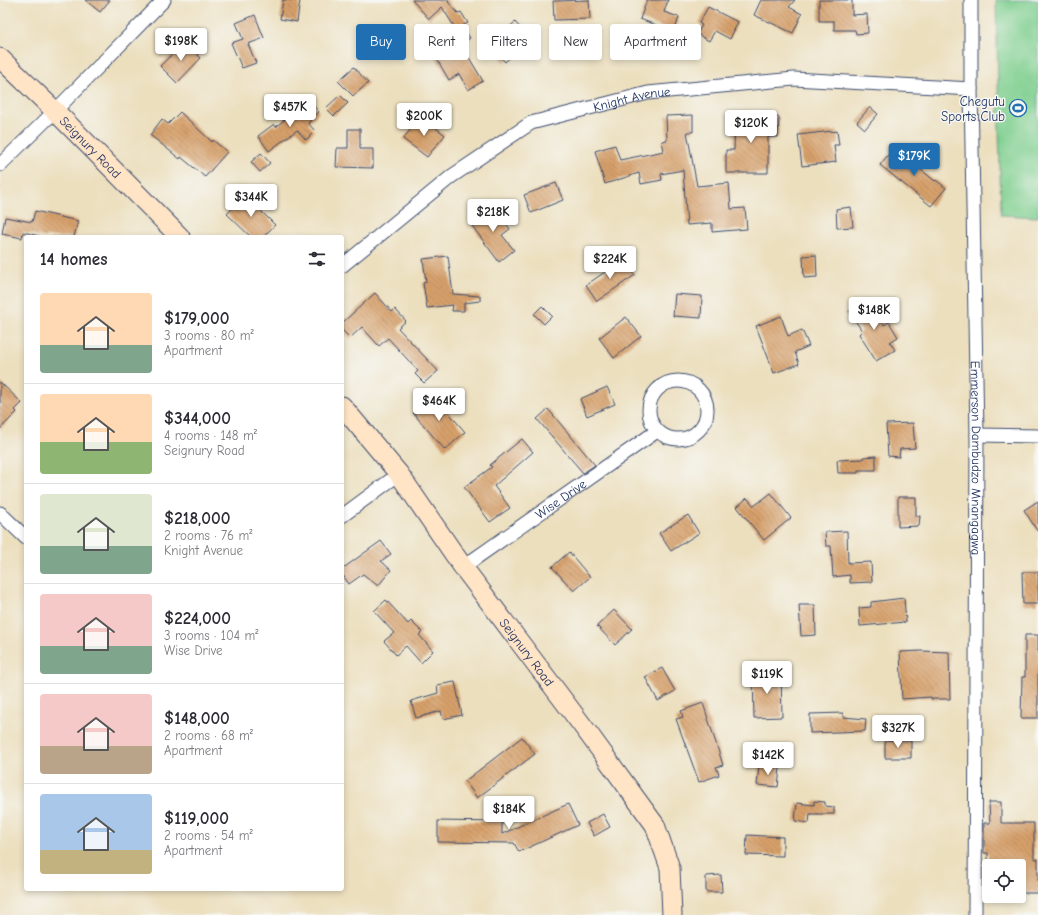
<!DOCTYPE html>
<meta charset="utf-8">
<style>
:root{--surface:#fff;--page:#f7f7f7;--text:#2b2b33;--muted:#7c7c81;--line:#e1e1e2;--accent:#1f6fb2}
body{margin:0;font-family:"Comic Neue",sans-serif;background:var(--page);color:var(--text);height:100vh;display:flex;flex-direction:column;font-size:15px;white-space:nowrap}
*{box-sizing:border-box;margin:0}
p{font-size:13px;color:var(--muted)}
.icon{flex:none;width:22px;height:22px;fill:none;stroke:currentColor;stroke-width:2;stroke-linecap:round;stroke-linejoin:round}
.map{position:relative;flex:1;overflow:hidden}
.drawer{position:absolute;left:24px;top:235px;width:320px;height:656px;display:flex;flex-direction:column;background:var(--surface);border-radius:4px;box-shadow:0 2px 6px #0003}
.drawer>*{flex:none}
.banner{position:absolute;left:356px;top:24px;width:380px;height:36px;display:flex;gap:8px}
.fabs{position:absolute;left:982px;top:859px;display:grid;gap:8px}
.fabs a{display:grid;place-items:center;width:44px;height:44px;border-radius:4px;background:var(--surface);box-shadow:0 2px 6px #0003;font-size:20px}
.price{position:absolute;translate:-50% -34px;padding:0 9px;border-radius:4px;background:#fff;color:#222;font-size:13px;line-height:26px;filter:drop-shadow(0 1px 2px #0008)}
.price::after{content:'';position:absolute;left:50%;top:24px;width:12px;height:9px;margin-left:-6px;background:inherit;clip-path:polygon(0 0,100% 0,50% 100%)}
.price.on{background:var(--accent);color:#fff}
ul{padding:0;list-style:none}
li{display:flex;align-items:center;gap:12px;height:100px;padding:0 16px}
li+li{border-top:1px solid var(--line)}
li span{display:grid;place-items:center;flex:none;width:112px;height:80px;border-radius:4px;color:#555}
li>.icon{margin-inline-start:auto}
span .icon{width:48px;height:48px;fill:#fffc;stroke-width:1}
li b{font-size:17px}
h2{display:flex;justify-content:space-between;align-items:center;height:48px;padding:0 16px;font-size:17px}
.tag{padding:0 14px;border-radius:4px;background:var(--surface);box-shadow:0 2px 6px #0003;font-size:14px;line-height:36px}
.tag.on{background:var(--accent);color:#fff}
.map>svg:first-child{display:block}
.grass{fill:#7fcf8f;stroke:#4d7f76}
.building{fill:url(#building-back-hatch)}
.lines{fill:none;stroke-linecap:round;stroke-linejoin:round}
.minor-casing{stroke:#3a496c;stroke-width:15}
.secondary-casing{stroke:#3a496c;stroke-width:21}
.minor{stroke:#fff;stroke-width:13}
.secondary{stroke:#ffe4c6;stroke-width:19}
.labels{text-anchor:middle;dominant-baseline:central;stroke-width:3;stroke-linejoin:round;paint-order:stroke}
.street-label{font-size:13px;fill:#1b2f5e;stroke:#f6f6f2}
.poi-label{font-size:13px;fill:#1b2f5e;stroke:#f6f6f2;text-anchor:end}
</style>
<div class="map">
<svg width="1038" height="915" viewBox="0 0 1038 915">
<defs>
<pattern id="building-back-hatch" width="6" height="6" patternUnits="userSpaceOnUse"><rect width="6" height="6" fill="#d7a06a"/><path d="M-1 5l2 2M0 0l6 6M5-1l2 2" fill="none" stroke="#ae835a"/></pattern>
</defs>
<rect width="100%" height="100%" fill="#f6f6f2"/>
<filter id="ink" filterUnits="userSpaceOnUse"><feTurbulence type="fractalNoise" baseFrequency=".025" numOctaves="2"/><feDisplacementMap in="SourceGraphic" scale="8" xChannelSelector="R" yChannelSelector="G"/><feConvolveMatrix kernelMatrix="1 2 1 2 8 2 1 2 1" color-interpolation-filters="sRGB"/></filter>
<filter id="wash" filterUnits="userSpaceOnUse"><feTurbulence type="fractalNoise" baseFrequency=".012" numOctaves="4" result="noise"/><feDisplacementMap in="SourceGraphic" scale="16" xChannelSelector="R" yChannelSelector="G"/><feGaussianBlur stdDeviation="0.9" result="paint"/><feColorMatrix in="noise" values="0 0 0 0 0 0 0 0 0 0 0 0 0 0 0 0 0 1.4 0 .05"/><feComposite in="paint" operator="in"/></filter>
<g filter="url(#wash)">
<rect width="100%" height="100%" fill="#ecdfbe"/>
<path class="grass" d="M 996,0 L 1038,0 L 1038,217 L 1001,215 Z"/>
<g id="blocks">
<g class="building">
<path d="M 85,0 L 110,0 L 100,12 Z"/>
<path d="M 283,0 L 300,0 L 297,22 L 280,19 Z"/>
<path d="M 412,0 L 449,0 L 448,2 L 458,13 L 461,12 L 468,23 L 462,26 L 470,38 L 461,44 L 483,81 L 468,90 L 459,74 L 449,80 L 435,56 L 459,42 L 452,30 L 455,28 L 442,7 L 429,19 Z"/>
<path d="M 589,0 L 590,19 L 554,20 L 553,1 Z"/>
<path d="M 647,0 L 668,0 L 664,12 L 679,17 L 674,33 L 664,29 L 664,28 L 640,19 Z"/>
<path d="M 761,0 L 795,0 L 789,7 L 802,14 L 793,33 L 754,15 Z"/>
<path d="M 819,0 L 852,0 L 852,15 L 867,14 L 868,33 L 856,34 L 855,30 L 834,30 L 834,21 L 819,21 Z"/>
<path d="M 708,7 L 738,22 L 730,39 L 715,31 L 709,41 L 697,34 L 702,25 L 699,23 Z"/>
<path d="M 255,15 L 264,38 L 248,44 L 256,63 L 242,68 L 231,43 L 243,39 L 236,23 Z"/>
<path d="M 515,22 L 530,39 L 505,62 L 489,45 Z"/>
<path d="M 185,42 L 201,58 L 177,83 L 160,66 Z"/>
<path d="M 354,67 L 368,83 L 353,96 L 338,81 Z"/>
<path d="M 340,95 L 348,103 L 334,116 L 326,108 Z"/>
<path d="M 311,103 L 319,112 L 308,123 L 315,131 L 306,140 L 297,130 L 269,151 L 258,136 L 274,124 L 276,127 L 295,110 L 299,114 Z"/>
<path d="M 870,107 L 878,114 L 865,129 L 857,122 Z"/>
<path d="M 180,112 L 212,142 L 213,140 L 227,152 L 205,177 L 181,157 L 180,159 L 150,135 L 162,119 L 168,124 Z"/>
<path d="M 693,115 L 693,132 L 687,132 L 697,186 L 729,183 L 731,209 L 745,208 L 747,229 L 712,232 L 712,223 L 687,225 L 683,170 L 661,174 L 662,180 L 641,184 L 639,173 L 605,184 L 595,151 L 615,145 L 620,160 L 664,151 L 662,141 L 667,140 L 666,116 Z"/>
<path d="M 735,115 L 779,117 L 778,137 L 768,137 L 768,173 L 726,173 L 726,150 L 734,150 Z"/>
<path d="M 421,116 L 445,135 L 427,157 L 403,139 Z"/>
<path d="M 348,129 L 360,129 L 360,149 L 373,149 L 373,168 L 336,167 L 337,148 L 348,148 Z"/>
<path d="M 832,131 L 832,132 L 837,131 L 839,145 L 834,145 L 836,162 L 802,166 L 798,135 Z"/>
<path d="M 909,149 L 920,159 L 915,165 L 935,181 L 936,180 L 946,188 L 931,206 L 880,165 L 888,155 L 896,161 L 902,154 L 903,155 Z"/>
<path d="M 261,153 L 270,163 L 260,172 L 251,162 Z"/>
<path d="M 556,183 L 563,200 L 531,213 L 524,195 Z"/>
<path d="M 245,195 L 275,225 L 263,237 L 251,237 L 227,214 Z"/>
<path d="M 493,206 L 510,229 L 502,235 L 514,250 L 499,262 L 470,223 Z"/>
<path d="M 851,207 L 853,227 L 837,228 L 836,209 Z"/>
<path d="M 35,211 L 78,221 L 74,237 L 43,237 L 23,232 L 22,238 L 2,234 L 5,217 L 32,222 Z"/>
<path d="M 816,255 L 817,277 L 804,278 L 803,256 Z"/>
<path d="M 448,256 L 453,294 L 480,296 L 480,301 L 464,303 L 464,311 L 452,311 L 453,305 L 427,308 L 423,283 L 426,282 L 423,259 Z"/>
<path d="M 624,259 L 635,275 L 597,301 L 586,285 Z"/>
<path d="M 375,293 L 392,312 L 395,309 L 406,321 L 398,328 L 438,371 L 424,383 L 415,374 L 418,371 L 388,338 L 379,346 L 362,327 L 350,338 L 342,330 L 342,323 Z"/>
<path d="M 675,294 L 702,296 L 701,318 L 673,316 Z"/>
<path d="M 866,299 L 884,325 L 889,322 L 898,337 L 890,342 L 895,350 L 876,361 L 859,334 L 862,331 L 849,311 Z"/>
<path d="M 542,306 L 552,316 L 544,324 L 534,314 Z"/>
<path d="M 781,316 L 788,336 L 802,330 L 809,346 L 795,352 L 799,364 L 774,373 L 756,326 Z"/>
<path d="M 626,317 L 641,336 L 614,358 L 599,338 Z"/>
<path d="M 0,382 L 22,403 L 15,410 L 17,412 L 0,429 Z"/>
<path d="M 607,387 L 615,404 L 587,416 L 580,399 Z"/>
<path d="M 434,395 L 465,432 L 445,450 L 413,413 Z"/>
<path d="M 548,409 L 595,465 L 583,473 L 537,419 Z"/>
<path d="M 913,423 L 915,448 L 900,449 L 899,457 L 888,456 L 886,424 Z"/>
<path d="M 522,439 L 533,452 L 494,486 L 510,508 L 490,522 L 464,487 L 492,467 L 490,465 Z"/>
<path d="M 876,456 L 876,470 L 858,470 L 858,473 L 838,473 L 837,460 L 863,459 L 863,457 Z"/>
<path d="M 771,493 L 791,518 L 764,540 L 737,507 L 747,498 L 754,506 Z"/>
<path d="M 898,497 L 916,497 L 916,516 L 920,516 L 919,526 L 898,527 Z"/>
<path d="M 1038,501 L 1038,532 L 1024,510 Z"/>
<path d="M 688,515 L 699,533 L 671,551 L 659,533 Z"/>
<path d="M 847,531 L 848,563 L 871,562 L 872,582 L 850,583 L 850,575 L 833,577 L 831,546 L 826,546 L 825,532 Z"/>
<path d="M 381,541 L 391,554 L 381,561 L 391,570 L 378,586 L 363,574 L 349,584 L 342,574 L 342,569 Z"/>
<path d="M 569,552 L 590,577 L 574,591 L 552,567 Z"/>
<path d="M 1022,572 L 1038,572 L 1038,604 L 1023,604 Z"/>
<path d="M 904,598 L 906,622 L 860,626 L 859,608 L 871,607 L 871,602 Z"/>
<path d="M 386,600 L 408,624 L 411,621 L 422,632 L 419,635 L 433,651 L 421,663 L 406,646 L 396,655 L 384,641 L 394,633 L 374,611 Z"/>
<path d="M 799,605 L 815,605 L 816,635 L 801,636 Z"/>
<path d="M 614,610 L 632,629 L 615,645 L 597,626 Z"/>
<path d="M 1025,635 L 1038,635 L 1038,718 L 1021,718 L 1022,677 L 1025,677 Z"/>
<path d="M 921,651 L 949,652 L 950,699 L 931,699 L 931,697 L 902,699 L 900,652 Z"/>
<path d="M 662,668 L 675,691 L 658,701 L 645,677 Z"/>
<path d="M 753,672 L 781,672 L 782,717 L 754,718 Z"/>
<path d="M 455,682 L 462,715 L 443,719 L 441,711 L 416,718 L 411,701 L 438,693 L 437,685 Z"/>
<path d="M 703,703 L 723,765 L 716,767 L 719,775 L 699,782 L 676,719 L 683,717 L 681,711 Z"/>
<path d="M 843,713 L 843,717 L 866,719 L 865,731 L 810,733 L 810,714 Z"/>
<path d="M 522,737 L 535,754 L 477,798 L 465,781 Z"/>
<path d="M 885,740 L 911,741 L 911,758 L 885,758 Z"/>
<path d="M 759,766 L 780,768 L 778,787 L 757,785 Z"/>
<path d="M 814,801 L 825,802 L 825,806 L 834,807 L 834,814 L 810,814 L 809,823 L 795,821 L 797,803 L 814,805 Z"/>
<path d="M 989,802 L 1001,802 L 1001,823 L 1034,823 L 1034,859 L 1038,859 L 1038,893 L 1019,893 L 1019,866 L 988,866 L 988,853 L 984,853 L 984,823 L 990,823 Z"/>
<path d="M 568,804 L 578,825 L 519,852 L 514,843 L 438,842 L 438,821 L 502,822 L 502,834 Z"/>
<path d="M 603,814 L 610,827 L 594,836 L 587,823 Z"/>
<path d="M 747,835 L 783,837 L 783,856 L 746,855 Z"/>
<path d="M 721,875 L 722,892 L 706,892 L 706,876 Z"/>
</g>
</g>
</g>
<g filter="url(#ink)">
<use href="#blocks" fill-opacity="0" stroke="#3a496c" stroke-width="1"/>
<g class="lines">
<defs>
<g id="minor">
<path id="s1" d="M 971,0 L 971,89 L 977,435 L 975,915"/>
<path d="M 0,165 L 55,111 L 164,0"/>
<path id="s2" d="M 342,266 L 452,176 L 531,123 L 648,93 L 794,79 L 971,89"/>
<circle cx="678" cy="410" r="29"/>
<path d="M 977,435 L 1038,436"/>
<path d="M 0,513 L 26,538"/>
<path d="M 342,516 L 399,474"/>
<path id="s3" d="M 463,567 L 657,431"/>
</g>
<g id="secondary">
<path id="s4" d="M 0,58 L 55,111 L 180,237"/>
<path id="s5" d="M 342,406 L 399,474 L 463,567 L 588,733 L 655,825 L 670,868 L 672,915"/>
</g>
</defs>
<use href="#minor" class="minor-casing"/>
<use href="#secondary" class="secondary-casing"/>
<use href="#minor" class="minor"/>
<use href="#secondary" class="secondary"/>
</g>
</g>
<defs>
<symbol id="stadium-ring" viewBox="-11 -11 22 22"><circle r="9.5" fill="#f6f6f2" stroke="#1f6fb2" stroke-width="1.5"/><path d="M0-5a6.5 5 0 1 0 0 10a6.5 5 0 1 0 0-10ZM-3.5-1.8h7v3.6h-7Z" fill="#1f6fb2"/></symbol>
</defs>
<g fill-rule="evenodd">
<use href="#stadium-ring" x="1008" y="98" width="20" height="20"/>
</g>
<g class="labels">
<g class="street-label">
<text stroke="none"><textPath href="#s2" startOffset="341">Knight Avenue</textPath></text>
<text stroke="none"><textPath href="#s4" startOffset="127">Seignury Road</textPath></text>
<text stroke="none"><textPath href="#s1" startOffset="458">Emmerson Dambudzo Mnangagwa</textPath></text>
<text stroke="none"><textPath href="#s3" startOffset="119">Wise Drive</textPath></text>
<text stroke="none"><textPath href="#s5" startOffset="308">Seignury Road</textPath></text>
</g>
<g class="poi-label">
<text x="1005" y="101">Chegutu<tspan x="1005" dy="15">Sports Club</tspan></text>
</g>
</g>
</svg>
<div class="fabs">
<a><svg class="icon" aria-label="locate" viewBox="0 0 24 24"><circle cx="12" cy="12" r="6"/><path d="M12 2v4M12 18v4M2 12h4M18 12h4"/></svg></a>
</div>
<b class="price" style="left:181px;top:62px">$198K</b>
<b class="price" style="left:290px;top:128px">$457K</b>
<b class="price" style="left:424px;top:137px">$200K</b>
<b class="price" style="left:751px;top:144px">$120K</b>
<b class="price on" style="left:914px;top:177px">$179K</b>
<b class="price" style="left:251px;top:218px">$344K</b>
<b class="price" style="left:493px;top:233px">$218K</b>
<b class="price" style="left:610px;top:280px">$224K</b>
<b class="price" style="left:874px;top:331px">$148K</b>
<b class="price" style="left:439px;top:422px">$464K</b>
<b class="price" style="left:767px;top:695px">$119K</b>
<b class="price" style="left:898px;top:749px">$327K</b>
<b class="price" style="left:768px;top:776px">$142K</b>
<b class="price" style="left:509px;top:830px">$184K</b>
<div class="banner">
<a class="tag on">Buy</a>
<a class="tag">Rent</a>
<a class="tag">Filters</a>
<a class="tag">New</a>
<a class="tag">Apartment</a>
</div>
<section class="drawer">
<h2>14 homes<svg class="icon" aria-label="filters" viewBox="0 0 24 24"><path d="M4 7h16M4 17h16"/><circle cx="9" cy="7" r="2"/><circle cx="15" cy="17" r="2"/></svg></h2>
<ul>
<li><span style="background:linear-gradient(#ffd9b3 65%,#7fa58c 0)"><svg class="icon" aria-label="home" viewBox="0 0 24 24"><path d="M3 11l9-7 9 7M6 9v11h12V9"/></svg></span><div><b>$179,000</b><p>3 rooms · 80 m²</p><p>Apartment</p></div></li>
<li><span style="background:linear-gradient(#ffd9b3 60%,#8fb573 0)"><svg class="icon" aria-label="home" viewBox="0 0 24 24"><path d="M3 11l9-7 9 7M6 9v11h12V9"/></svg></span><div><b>$344,000</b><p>4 rooms · 148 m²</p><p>Seignury Road</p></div></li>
<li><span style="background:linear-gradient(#dfe7d0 65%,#7fa58c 0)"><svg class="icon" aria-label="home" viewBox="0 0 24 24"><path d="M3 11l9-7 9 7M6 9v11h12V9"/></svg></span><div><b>$218,000</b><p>2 rooms · 76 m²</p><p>Knight Avenue</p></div></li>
<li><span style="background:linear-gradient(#f6c9c9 65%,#7fa58c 0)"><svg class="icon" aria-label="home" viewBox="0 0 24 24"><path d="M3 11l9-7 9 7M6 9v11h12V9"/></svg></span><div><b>$224,000</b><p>3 rooms · 104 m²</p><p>Wise Drive</p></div></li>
<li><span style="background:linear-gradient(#f6c9c9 65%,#b9a48a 0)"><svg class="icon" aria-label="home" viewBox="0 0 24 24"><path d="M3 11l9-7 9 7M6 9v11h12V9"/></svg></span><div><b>$148,000</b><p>2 rooms · 68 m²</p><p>Apartment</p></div></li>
<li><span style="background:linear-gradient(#a9c7e8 70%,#c2b280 0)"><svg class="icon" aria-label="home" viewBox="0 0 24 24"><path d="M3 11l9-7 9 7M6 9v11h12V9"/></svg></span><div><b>$119,000</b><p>2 rooms · 54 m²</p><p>Apartment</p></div></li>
</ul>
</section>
</div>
